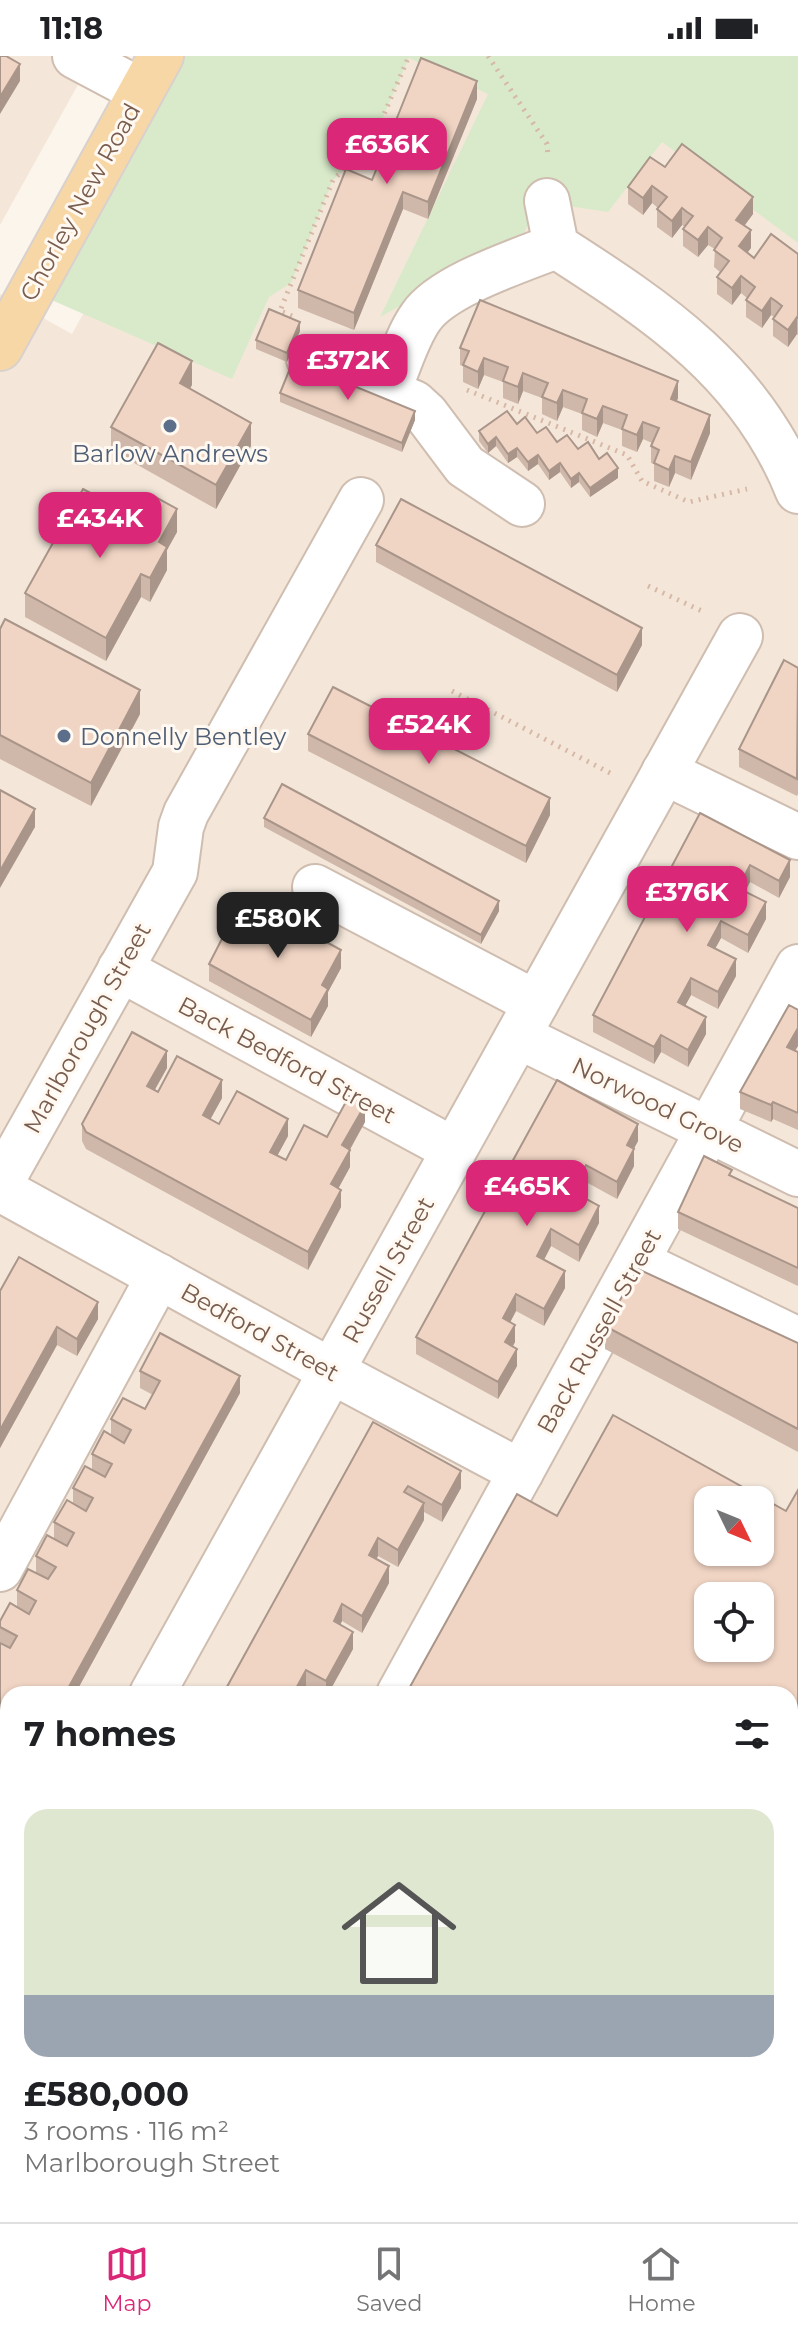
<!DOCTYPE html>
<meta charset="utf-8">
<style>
:root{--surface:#fff;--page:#f2f2f2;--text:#202124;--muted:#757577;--line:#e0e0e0;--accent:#db2777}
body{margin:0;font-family:Montserrat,sans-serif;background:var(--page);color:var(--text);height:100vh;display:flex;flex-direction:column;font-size:30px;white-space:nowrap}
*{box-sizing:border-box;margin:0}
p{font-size:26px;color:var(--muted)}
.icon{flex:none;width:44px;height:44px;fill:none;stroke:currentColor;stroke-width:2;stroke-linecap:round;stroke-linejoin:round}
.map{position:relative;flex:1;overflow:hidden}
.details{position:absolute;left:0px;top:1630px;width:798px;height:536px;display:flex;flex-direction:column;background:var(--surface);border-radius:24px 24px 0 0;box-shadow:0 2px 6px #0004}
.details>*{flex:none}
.needle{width:52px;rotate:133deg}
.buttons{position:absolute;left:694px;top:1430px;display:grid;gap:16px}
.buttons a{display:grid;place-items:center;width:80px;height:80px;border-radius:16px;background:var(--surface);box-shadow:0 2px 6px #0004;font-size:40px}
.price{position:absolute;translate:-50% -68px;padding:0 18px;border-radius:16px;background:var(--accent);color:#fff;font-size:26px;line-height:52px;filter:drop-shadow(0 2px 4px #0008)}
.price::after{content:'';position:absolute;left:50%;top:48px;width:24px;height:18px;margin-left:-12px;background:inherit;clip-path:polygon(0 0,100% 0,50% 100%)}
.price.selected{background:#222;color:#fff}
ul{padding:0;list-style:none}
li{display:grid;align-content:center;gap:16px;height:424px;padding:0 24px}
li+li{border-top:2px solid var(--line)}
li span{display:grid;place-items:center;height:248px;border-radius:24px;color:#555}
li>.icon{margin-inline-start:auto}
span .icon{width:144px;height:144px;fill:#fffc;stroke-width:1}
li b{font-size:34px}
h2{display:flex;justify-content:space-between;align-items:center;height:96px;padding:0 24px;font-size:34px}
.status{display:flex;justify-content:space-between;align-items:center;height:56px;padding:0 40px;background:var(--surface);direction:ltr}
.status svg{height:22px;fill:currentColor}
.menu{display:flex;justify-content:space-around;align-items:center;height:112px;border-top:2px solid var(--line);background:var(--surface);font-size:22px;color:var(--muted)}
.menu a{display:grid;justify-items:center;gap:4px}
.menu .selected{color:var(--accent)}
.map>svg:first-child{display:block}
.residential{fill:#f4e7da;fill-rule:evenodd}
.green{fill:#d8eac9}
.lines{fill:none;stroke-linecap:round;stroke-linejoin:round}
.minor-casing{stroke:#cfbdb0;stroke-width:48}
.major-casing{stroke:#d9d1cd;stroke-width:48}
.path{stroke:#d7b8a6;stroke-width:5;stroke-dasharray:2 6;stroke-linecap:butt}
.minor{stroke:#fff;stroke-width:44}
.major{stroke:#f8d7a7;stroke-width:44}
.wall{fill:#cfb7a9}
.shaded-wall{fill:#a99589}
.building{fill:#f1d5c4;stroke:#a99589;stroke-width:2;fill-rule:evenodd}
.service-dot{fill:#5c6f8a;stroke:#fff9f2;stroke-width:3}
.labels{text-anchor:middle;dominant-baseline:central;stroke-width:6;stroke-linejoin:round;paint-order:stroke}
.street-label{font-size:24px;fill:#785c4e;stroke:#fff9f2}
.service-label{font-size:24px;fill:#4e5e75;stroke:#fff9f2}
</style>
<div class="status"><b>11:18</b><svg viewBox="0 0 49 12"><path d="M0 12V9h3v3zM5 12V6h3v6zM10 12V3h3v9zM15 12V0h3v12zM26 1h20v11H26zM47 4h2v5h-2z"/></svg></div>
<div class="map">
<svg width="798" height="2166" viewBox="0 0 798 2166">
<rect width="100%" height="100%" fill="#fcf5ec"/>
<g class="residential">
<path d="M 0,0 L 94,0 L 0,169 Z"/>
<path d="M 226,0 L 798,0 L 798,2166 L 0,2166 L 0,238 L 72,278 ZM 708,1444 L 760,1444 L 760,1496 L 708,1496 ZM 708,1540 L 760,1540 L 760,1592 L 708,1592 ZM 8,1638 L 790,1638 L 790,2158 L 8,2158 Z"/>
</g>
<path class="green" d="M 161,0 L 798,0 L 798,187 L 662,86 L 608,156 L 535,145 L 523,182 L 380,261 L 488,38 L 409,2 L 372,86 L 333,124 L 291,227 L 269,241 L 232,323 L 31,235 Z"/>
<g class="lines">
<defs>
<g id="minor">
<path d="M 75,0 L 141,35"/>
<path d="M 547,145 L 556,190 C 659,256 751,317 798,435"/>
<path d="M 309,303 L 414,347 L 426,358 L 465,410 L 522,448"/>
<path d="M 388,334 C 399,311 406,282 421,261 C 443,229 519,205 556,190"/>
<path d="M 664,716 L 798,781"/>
<path d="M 315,831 L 536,947"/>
<path d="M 120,913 L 454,1094"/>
<path d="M 518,980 L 798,1118"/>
<path d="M 0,1128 L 175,816 L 181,771 L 186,757 L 361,444"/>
<path d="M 0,1133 L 331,1315 L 521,1416"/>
<path d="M 637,1206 L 798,1284"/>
<path d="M 0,1513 L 159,1220"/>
<path d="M 152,1638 L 740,580"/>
<path d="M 399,1638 L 798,911"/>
<path d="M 0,1911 L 8,1897"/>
<path d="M 790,2014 L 798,2019"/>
<path d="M 790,2089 L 798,2078"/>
<path d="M 108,2166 L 113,2158"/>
<path d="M 259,2166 L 263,2158"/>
<path d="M 451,2166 L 456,2158"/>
<path d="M 737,2166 L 741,2158"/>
</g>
<path id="major" d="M 0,292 L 161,0"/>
</defs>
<use href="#minor" class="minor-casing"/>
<use href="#major" class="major-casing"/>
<g class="path">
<path d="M 488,0 L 547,88 L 548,100"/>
<path d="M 292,260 L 280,255 L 333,124 L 372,86 L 409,0"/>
<path d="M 467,334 L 627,399 L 642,425 L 689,446 L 747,433"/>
<path d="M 648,530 L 702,555"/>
<path d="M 452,635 L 612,718"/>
</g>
<use href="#minor" class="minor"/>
<use href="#major" class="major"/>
</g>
<g class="wall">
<path d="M 477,43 L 428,163 L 403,153 L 354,274 L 298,252 L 298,234 L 372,124 Z"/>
<path d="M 665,111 L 753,158 L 744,170 L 751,192 L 747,196 L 754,202 L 798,198 L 798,279 L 797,278 L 788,291 L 773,280 L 773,263 L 774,261 L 771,259 L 762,272 L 746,261 L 746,244 L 747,242 L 741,237 L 732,249 L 717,238 L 717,221 L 720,216 L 714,211 L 715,193 L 708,189 L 698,201 L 683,190 L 683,173 L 685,171 L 682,169 L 672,182 L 657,171 L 657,153 L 658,152 L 652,147 L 643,159 L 628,148 L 628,131 Z"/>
<path d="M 300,275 L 287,306 L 256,293 L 256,284 Z"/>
<path d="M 460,292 L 678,342 L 676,346 L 710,377 L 691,424 L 675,417 L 669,431 L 654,425 L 654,408 L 651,407 L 651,390 L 652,387 L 643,383 L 637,396 L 622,390 L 622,374 L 603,367 L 597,381 L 582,374 L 582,358 L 563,351 L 557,365 L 542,358 L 542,342 L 523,335 L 518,348 L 503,342 L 503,326 L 484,319 L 478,333 L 463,326 L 463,310 L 460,309 Z"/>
<path d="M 192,329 L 190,332 L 251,390 L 216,453 L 111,394 L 111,371 Z"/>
<path d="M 280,337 L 415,364 L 402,396 L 280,346 Z"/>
<path d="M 517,368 L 557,386 L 599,403 L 618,422 L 590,441 L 579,426 L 571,432 L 560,416 L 549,424 L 538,408 L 528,415 L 517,401 L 508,407 L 496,390 L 488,397 L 479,385 L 479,375 Z"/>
<path d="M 137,462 L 177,476 L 167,494 L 167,514 L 150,546 L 141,541 L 106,605 L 25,561 L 25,537 Z"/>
<path d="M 376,489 L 642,589 L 617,636 L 376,506 Z"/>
<path d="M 0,573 L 140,658 L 91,750 L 0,703 Z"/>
<path d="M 798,612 L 798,738 L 797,740 L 739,711 L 739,693 Z"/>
<path d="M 308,678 L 550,759 L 526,807 L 308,695 Z"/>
<path d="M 700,757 L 790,821 L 779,842 L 750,826 L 745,835 L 766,863 L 748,897 L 721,882 L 715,892 L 736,920 L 718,953 L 691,939 L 685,950 L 706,978 L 688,1011 L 661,996 L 654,1008 L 593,976 L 593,959 Z"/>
<path d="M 264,762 L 499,855 L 481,888 L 264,771 Z"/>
<path d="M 231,883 L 341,912 L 328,936 L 328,950 L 311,981 L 209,925 L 209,908 Z"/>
<path d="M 798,954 L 798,990 L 795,994 L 798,996 L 798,1074 L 773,1063 L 771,1066 L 740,1053 L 740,1036 Z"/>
<path d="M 167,1012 L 155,1034 L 158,1036 L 222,1042 L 210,1063 L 219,1068 L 288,1080 L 277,1100 L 286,1104 L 327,1081 L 365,1066 L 350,1094 L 350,1111 L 338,1132 L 341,1151 L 308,1214 L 86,1093 L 82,1085 L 82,1068 Z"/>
<path d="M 557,1024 L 638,1085 L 634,1092 L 634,1110 L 617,1143 L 586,1126 L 579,1139 L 599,1167 L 579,1206 L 551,1190 L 544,1204 L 565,1232 L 544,1270 L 516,1255 L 510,1266 L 515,1286 L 513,1290 L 517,1310 L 498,1343 L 416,1298 L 416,1281 Z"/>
<path d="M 732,1120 L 798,1152 L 798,1230 L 678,1173 L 678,1156 Z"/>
<path d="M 0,1235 L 98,1263 L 77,1300 L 57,1289 L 0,1392 Z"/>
<path d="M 605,1270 L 798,1287 L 798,1396 L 605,1293 Z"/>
<path d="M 140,1315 L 240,1337 L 75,1638 L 8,1638 L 8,1748 L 0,1744 L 0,1565 L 17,1551 L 17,1534 L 36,1517 L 36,1500 L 54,1483 L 54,1466 L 73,1448 L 73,1432 L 92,1414 L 92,1398 L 111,1379 L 111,1363 L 145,1353 L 153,1339 L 140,1332 Z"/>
<path d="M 373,1366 L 461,1432 L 442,1466 L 424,1456 L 424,1464 L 398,1511 L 378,1500 L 376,1503 L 389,1527 L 362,1577 L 342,1565 L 340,1569 L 353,1593 L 328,1638 L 318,1638 L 306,1631 L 303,1638 L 223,1638 Z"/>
<path d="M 509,2158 L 673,2158 L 673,2165 L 672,2166 L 621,2166 L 614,2162 L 616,2166 L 509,2166 Z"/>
</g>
<g class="shaded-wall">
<path d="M 20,8 L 20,25 L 0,58 L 0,41 Z"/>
<path d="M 477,25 L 477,43 L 428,163 L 428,146 Z"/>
<path d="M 652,130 L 652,147 L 643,159 L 643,142 Z"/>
<path d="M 403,136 L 403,153 L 354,274 L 354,257 Z"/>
<path d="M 753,141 L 753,158 L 736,181 L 736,164 Z"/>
<path d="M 682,152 L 682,169 L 672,182 L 672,165 Z"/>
<path d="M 708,171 L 708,189 L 698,201 L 698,184 Z"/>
<path d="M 751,174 L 751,192 L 739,208 L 739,190 Z"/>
<path d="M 741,220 L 741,237 L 732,249 L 732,232 Z"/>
<path d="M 771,242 L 771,259 L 762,272 L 762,255 Z"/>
<path d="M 797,261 L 797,278 L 788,291 L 788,274 Z"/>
<path d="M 300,266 L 300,275 L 287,306 L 287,297 Z"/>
<path d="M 484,302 L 484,319 L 478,333 L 478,316 Z"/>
<path d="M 192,305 L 192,329 L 180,350 L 180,327 Z"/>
<path d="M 523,317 L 523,335 L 518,348 L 518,331 Z"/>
<path d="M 678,325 L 678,342 L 671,361 L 671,343 Z"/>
<path d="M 563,334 L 563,351 L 557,365 L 557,347 Z"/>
<path d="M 603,350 L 603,367 L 597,381 L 597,363 Z"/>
<path d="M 415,355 L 415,364 L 402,396 L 402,387 Z"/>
<path d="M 710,359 L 710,377 L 691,424 L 691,406 Z"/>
<path d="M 643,366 L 643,383 L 637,396 L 637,379 Z"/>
<path d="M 251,367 L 251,390 L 216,453 L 216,429 Z"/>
<path d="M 496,381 L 496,390 L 488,397 L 488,388 Z"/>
<path d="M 517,392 L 517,401 L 508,407 L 508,398 Z"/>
<path d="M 538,399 L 538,408 L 528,415 L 528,406 Z"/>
<path d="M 675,400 L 675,417 L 669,431 L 669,414 Z"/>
<path d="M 560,407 L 560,416 L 549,424 L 549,415 Z"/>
<path d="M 618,412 L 618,422 L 590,441 L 590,432 Z"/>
<path d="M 579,417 L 579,426 L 571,432 L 571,423 Z"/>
<path d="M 177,453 L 177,476 L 167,494 L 167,514 L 150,546 L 150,522 L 159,486 Z"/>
<path d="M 141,518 L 141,541 L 106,605 L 106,582 Z"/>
<path d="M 642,572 L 642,589 L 617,636 L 617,619 Z"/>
<path d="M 140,634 L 140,658 L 91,750 L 91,727 Z"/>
<path d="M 550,742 L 550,759 L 526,807 L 526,790 Z"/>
<path d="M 35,753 L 35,771 L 0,832 L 0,815 Z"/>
<path d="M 790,804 L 790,821 L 779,842 L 779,825 Z"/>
<path d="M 750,809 L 750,826 L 738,849 L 738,832 Z"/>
<path d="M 499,845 L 499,855 L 481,888 L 481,879 Z"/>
<path d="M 766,846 L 766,863 L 748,897 L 748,879 Z"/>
<path d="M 721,865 L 721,882 L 708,906 L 708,889 Z"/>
<path d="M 341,894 L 341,912 L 328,936 L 328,950 L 311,981 L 311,964 L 322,929 Z"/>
<path d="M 736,903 L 736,920 L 718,953 L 718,936 Z"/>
<path d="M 691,922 L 691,939 L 678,963 L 678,946 Z"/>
<path d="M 706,961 L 706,978 L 688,1011 L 688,994 Z"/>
<path d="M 798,972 L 798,990 L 787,1008 L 787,991 Z"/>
<path d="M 661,979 L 661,996 L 654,1008 L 654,991 Z"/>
<path d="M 167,995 L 167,1012 L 147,1047 L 147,1030 Z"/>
<path d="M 222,1024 L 222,1042 L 203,1077 L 203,1059 Z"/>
<path d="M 773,1046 L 773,1063 L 771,1066 L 771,1049 Z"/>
<path d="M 365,1049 L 365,1066 L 342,1107 L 342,1089 Z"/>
<path d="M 288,1063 L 288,1080 L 270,1113 L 270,1096 Z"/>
<path d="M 638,1068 L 638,1085 L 627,1106 L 627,1089 Z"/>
<path d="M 634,1093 L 634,1110 L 617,1143 L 617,1126 Z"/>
<path d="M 350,1094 L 350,1111 L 331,1146 L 331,1128 Z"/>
<path d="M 586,1109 L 586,1126 L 572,1152 L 572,1135 Z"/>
<path d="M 341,1134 L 341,1151 L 308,1214 L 308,1196 Z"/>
<path d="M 599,1150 L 599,1167 L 579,1206 L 579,1189 Z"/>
<path d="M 551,1173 L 551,1190 L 537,1217 L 537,1200 Z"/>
<path d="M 565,1215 L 565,1232 L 544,1270 L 544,1253 Z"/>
<path d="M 516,1238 L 516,1255 L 503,1280 L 503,1262 Z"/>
<path d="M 98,1246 L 98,1263 L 77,1300 L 77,1283 Z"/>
<path d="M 515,1269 L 515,1286 L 505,1304 L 505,1286 Z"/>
<path d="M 57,1271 L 57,1289 L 0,1392 L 0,1374 Z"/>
<path d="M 517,1293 L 517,1310 L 498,1343 L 498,1326 Z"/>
<path d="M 240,1320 L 240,1337 L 75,1638 L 65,1638 Z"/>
<path d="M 461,1415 L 461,1432 L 442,1466 L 442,1449 Z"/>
<path d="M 424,1447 L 424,1464 L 398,1511 L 398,1494 Z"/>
<path d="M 378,1482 L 378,1500 L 369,1516 L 369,1499 Z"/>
<path d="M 389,1510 L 389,1527 L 362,1577 L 362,1560 Z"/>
<path d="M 342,1548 L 342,1565 L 334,1582 L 334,1565 Z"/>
<path d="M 353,1576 L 353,1593 L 328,1638 L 326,1638 L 326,1625 Z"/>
<path d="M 306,1614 L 306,1631 L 303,1638 L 293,1638 Z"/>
<path d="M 798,1707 L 798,1730 L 790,1745 L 790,1721 Z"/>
<path d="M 53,2158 L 56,2158 L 56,2166 L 49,2166 Z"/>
<path d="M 218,2158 L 229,2158 L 226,2166 L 214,2166 Z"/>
<path d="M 375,2158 L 394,2158 L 390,2166 L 355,2166 Z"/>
<path d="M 668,2158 L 673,2158 L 672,2166 L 664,2166 Z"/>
</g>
<g class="building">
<path d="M 0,0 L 6,0 L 20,8 L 0,41 Z"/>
<path d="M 421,2 L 477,25 L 428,146 L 403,136 L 354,257 L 298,234 L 346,113 L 372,124 Z"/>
<path d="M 682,88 L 753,141 L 736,164 L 751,174 L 739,190 L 754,202 L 771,178 L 798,198 L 798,262 L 797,261 L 788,274 L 773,263 L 782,250 L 777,246 L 771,242 L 762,255 L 746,244 L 755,231 L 741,220 L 732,232 L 717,221 L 729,205 L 714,194 L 722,182 L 708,171 L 698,184 L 683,173 L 693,160 L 687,156 L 682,152 L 672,165 L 657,153 L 667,141 L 652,130 L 643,142 L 628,131 L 650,101 L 665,111 Z"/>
<path d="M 480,244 L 678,325 L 671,343 L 710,359 L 691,406 L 675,400 L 669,414 L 654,407 L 659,394 L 651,390 L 659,372 L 643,366 L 637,379 L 622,373 L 627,359 L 603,350 L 597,363 L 582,357 L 587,343 L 563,334 L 557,347 L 542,341 L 548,327 L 523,317 L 518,331 L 503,325 L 508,311 L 484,302 L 478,316 L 463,309 L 469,295 L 460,292 Z"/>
<path d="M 269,253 L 300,266 L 287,297 L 256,284 Z"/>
<path d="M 158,287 L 192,305 L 180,327 L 251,367 L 216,429 L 111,371 Z"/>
<path d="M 293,305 L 415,355 L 402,387 L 280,337 Z"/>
<path d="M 507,355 L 517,368 L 525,361 L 537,377 L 546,371 L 557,386 L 567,379 L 578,393 L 588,386 L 599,403 L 607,397 L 618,412 L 590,432 L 579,417 L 571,423 L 560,407 L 549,415 L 538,399 L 528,406 L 517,392 L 508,398 L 496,381 L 488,388 L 479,375 Z"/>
<path d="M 83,433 L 137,462 L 150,438 L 177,453 L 159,486 L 167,491 L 150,522 L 141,518 L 106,582 L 25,537 Z"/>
<path d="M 401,443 L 642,572 L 617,619 L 376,489 Z"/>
<path d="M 5,563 L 140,634 L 91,727 L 0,679 L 0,573 Z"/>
<path d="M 784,604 L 798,612 L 797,723 L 739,693 Z"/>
<path d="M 333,631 L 550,742 L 526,790 L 308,678 Z"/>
<path d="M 282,728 L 499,845 L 481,879 L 264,762 Z"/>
<path d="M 0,734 L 35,753 L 0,815 Z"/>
<path d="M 700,757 L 790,804 L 779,825 L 750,809 L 738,832 L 766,846 L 748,879 L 721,865 L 708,889 L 736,903 L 718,936 L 691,922 L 678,946 L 706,961 L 688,994 L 661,979 L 654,991 L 593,959 Z"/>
<path d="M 252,845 L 341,894 L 322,929 L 328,933 L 311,964 L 209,908 L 224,879 L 231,883 Z"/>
<path d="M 789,949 L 798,954 L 798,972 L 787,991 L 798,996 L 798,1057 L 773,1046 L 771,1049 L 740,1036 Z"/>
<path d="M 132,976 L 167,995 L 147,1030 L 158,1036 L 177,1000 L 222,1024 L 203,1059 L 219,1068 L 237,1035 L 288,1063 L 270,1096 L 286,1104 L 304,1069 L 327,1081 L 349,1040 L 365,1049 L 342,1089 L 350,1094 L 331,1128 L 341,1134 L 308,1196 L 86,1076 L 82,1068 Z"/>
<path d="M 557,1024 L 638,1068 L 627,1089 L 634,1093 L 617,1126 L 586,1109 L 572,1135 L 599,1150 L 579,1189 L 551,1173 L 537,1200 L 565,1215 L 544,1253 L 516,1238 L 503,1262 L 515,1269 L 505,1286 L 517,1293 L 498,1326 L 416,1281 Z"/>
<path d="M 704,1100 L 732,1114 L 729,1119 L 798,1152 L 798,1212 L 678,1156 Z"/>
<path d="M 19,1201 L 98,1246 L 77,1283 L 57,1271 L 0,1374 L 0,1235 Z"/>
<path d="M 638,1213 L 798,1287 L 798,1373 L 605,1270 Z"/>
<path d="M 160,1277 L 240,1320 L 65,1638 L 8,1638 L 8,1731 L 0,1727 L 0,1587 L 10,1592 L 17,1580 L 0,1571 L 0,1565 L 10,1547 L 29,1558 L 36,1545 L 17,1534 L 28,1513 L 48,1523 L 56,1511 L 36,1500 L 47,1479 L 67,1490 L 74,1477 L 54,1466 L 67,1444 L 86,1455 L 93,1442 L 73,1432 L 85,1410 L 105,1421 L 112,1408 L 92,1398 L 104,1375 L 124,1387 L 131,1374 L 111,1363 L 123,1342 L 145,1353 L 160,1325 L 140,1315 Z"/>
<path d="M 613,1359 L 786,1455 L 798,1434 L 798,1707 L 790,1721 L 790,1638 L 406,1638 L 517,1438 L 557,1460 ZM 708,1444 L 760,1444 L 760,1496 L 708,1496 ZM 708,1540 L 760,1540 L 760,1592 L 708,1592 Z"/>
<path d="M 373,1366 L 461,1415 L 442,1449 L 408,1430 L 404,1436 L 424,1447 L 398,1494 L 378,1482 L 369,1499 L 389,1510 L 362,1560 L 342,1548 L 334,1565 L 353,1576 L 326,1625 L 306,1614 L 293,1638 L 223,1638 Z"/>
<path d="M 8,2032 L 8,2158 L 53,2158 L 49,2166 L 0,2166 L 0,2046 Z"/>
<path d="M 144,2158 L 218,2158 L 214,2166 L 141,2166 Z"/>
<path d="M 273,2158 L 375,2158 L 355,2166 L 269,2166 Z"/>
<path d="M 512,2158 L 611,2158 L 616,2166 L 515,2166 Z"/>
<path d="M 635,2158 L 668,2158 L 664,2166 L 645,2166 L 633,2162 Z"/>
</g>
<g class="service-dot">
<circle cx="170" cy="370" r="8"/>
<circle cx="64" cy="680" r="8"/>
</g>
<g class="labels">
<g class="street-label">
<text transform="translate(80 146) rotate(-61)">Chorley New Road</text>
<text transform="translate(87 972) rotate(-61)">Marlborough Street</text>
<text transform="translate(287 1004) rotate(28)">Back Bedford Street</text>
<text transform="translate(658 1049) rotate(26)">Norwood Grove</text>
<text transform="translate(388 1214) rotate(-61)">Russell Street</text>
<text transform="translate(599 1275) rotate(-61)">Back Russell Street</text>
<text transform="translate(260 1276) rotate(29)">Bedford Street</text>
</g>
<g class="service-label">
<text x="170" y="397">Barlow Andrews</text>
<text x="80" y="680" text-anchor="start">Donnelly Bentley</text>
</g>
</g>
</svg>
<div class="buttons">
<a><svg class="needle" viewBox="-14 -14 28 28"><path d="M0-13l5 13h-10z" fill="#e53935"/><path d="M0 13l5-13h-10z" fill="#757577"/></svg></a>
<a><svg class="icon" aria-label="locate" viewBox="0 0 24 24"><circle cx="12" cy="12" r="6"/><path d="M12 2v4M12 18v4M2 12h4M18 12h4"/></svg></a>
</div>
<b class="price" style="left:387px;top:130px">£636K</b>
<b class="price" style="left:348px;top:346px">£372K</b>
<b class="price" style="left:100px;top:504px">£434K</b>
<b class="price" style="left:429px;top:710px">£524K</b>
<b class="price" style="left:687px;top:878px">£376K</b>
<b class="price selected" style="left:278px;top:904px">£580K</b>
<b class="price" style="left:527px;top:1172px">£465K</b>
<section class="details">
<h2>7 homes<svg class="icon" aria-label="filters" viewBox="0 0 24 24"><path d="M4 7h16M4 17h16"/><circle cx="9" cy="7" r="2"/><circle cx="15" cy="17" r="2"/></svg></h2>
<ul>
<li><span style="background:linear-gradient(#dfe7d0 75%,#9aa5b1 0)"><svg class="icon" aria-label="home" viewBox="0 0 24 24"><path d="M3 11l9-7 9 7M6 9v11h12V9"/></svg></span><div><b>£580,000</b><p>3 rooms · 116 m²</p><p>Marlborough Street</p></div></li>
</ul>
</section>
</div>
<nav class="menu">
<a class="selected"><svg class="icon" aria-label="map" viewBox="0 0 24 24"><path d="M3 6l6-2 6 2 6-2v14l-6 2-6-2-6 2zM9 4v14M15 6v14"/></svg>Map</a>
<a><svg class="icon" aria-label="saved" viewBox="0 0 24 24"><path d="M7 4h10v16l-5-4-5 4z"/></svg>Saved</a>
<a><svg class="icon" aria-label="home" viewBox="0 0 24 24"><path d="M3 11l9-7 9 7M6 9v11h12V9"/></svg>Home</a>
</nav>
